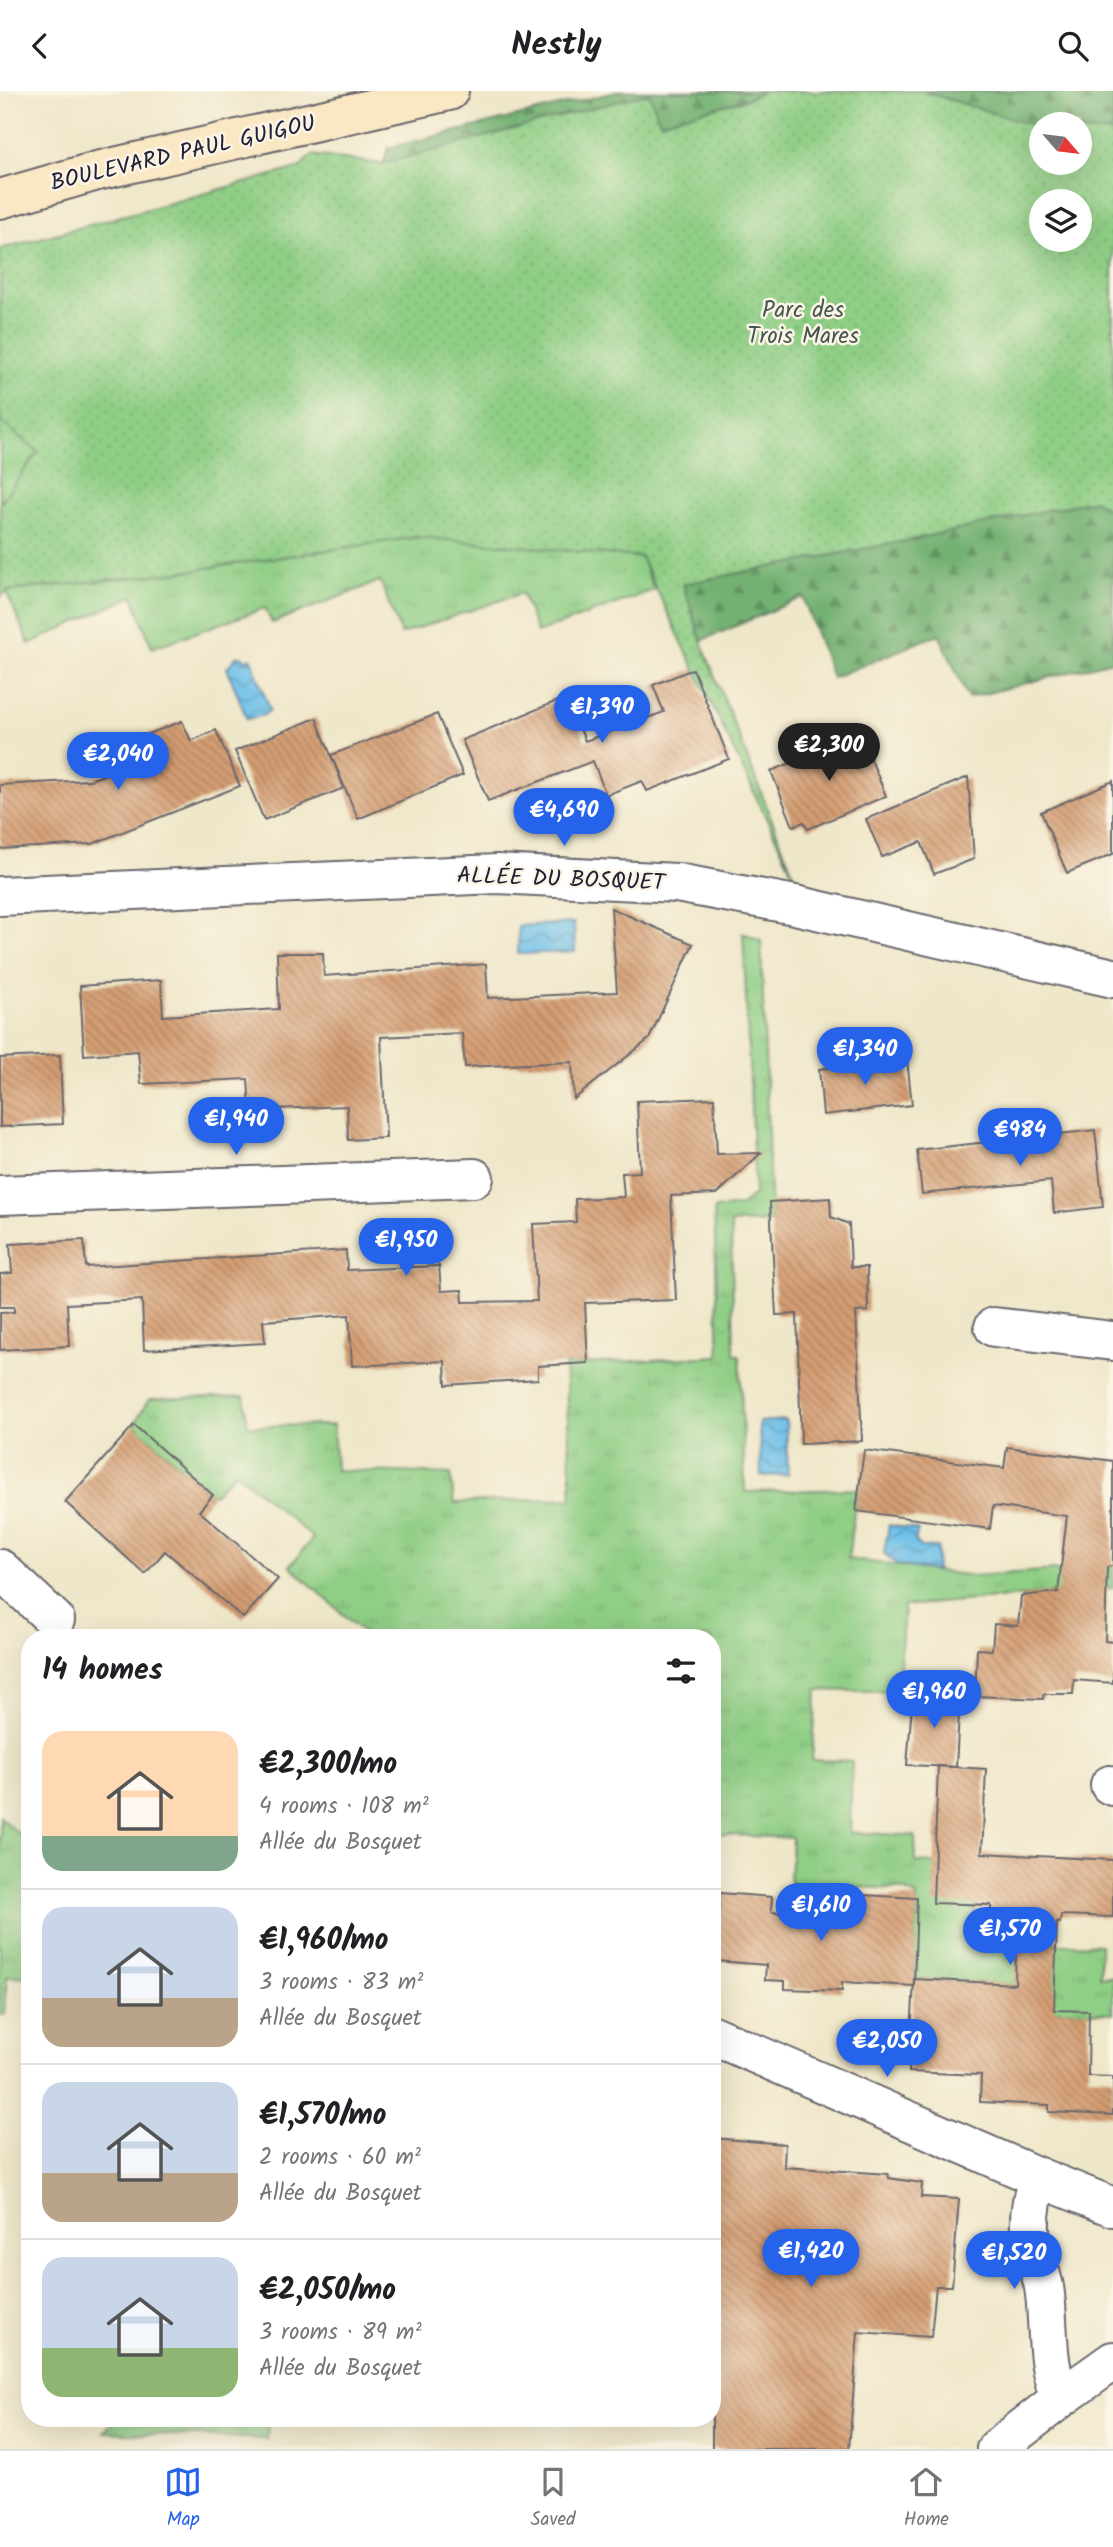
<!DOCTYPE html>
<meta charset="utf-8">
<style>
:root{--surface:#fff;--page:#f2f2f2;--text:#202124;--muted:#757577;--line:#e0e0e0;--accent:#2563eb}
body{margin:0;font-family:Kalam,sans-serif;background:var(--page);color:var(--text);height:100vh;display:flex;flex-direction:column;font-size:26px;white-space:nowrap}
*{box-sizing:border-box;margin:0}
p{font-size:23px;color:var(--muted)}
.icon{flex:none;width:38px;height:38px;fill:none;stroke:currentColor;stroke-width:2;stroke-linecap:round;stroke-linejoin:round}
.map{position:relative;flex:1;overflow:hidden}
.drawer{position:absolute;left:21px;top:1538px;width:700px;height:798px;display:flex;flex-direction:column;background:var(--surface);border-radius:28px;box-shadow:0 7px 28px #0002}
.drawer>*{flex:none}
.needle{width:46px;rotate:118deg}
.tools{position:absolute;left:1029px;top:21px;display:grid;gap:14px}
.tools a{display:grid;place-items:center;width:63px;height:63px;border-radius:50%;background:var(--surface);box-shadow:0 7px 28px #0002;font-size:35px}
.price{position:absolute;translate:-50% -60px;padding:0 16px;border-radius:24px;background:var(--accent);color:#fff;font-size:23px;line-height:46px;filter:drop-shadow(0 2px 4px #0008)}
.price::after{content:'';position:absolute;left:50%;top:42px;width:21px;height:16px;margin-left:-10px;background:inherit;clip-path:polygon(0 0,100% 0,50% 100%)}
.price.current{background:#222;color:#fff}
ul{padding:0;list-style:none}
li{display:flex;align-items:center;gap:21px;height:175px;padding:0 21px}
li+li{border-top:2px solid var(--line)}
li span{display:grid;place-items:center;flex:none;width:196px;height:140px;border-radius:21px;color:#555}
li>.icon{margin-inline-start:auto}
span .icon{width:84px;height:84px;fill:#fffc;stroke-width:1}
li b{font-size:30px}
h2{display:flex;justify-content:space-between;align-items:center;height:84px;padding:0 21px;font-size:30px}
header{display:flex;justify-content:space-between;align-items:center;height:91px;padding:0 21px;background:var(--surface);font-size:32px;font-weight:700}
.tab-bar{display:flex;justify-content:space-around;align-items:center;height:98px;border-top:2px solid var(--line);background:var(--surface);font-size:19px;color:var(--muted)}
.tab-bar a{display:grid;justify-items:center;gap:4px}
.tab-bar .current{color:var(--accent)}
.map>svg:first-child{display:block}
.grass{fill:url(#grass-tufts);stroke:#587860;stroke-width:2}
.forest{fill:url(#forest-firs);stroke:#4a6a56;stroke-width:2}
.park{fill:url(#park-dots);stroke:#587860;stroke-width:2;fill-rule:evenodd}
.pitch{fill:#8fce85;stroke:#587860;stroke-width:2}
.water{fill:url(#water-waves);stroke:#487192;stroke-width:2}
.building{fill:url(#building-back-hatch)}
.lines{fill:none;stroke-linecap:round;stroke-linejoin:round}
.street-casing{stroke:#6a676d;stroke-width:42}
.secondary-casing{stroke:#6a676d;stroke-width:42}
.street{stroke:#fff;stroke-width:38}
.secondary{stroke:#fae7c3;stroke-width:38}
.labels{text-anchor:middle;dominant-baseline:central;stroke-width:5;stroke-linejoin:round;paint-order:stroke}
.street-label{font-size:23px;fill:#22223b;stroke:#fcf5e5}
.park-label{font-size:23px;fill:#435651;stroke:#fcf5e5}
</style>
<header><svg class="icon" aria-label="back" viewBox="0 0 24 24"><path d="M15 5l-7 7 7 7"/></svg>Nestly<svg class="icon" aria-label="search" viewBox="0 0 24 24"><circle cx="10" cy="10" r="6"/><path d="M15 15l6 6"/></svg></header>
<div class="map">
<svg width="1113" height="2358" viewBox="0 0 1113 2358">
<defs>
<pattern id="grass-tufts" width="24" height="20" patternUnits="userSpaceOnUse" patternTransform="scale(1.75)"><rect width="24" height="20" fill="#8fce85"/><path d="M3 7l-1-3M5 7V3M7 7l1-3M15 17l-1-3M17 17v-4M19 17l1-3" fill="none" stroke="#7bb174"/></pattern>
<pattern id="forest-firs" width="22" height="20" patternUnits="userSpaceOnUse" patternTransform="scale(1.75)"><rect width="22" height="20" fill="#73b172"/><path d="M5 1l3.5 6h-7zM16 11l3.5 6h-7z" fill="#5e905f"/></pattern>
<pattern id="park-dots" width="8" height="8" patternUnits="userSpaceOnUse" patternTransform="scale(1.75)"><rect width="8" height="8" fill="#8fce85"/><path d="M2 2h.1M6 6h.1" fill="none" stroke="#7bb174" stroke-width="1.8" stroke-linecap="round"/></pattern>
<pattern id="water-waves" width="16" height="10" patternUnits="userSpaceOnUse" patternTransform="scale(1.75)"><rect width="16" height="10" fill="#6dc0e9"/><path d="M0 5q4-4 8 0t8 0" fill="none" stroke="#599cbe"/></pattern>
<pattern id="building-back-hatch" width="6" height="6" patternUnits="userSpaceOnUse" patternTransform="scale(1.75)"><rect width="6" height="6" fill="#d49d72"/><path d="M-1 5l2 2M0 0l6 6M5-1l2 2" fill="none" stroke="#ac805f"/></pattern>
</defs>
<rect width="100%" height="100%" fill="#fcf5e5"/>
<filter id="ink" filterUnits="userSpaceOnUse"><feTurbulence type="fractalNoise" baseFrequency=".0143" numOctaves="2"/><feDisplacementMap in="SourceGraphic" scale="14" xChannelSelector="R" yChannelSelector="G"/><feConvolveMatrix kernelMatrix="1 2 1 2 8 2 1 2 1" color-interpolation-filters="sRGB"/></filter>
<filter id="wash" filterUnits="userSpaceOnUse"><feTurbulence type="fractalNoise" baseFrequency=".00686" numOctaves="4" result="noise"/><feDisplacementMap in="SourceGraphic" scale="28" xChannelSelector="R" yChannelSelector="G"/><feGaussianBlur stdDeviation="1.57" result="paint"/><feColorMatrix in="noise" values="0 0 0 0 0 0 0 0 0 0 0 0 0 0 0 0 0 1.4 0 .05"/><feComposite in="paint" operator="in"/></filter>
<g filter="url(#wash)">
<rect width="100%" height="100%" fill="#efe7c9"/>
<g class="grass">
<path d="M 416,446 L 641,466 L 654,499 L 537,542 L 522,502 L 401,543 L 380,490 L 272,532 L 265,517 L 152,557 L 133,505 L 29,553 L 6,500 L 173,482 Z"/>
<path d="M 743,842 L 761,849 L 771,1131 L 731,1132 L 734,1262 L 740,1265 L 745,1401 L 857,1398 L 848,1468 L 973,1485 L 1113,1475 L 1113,1497 L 904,1515 L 898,1601 L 817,1599 L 812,1669 L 852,1670 L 850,1741 L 915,1745 L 916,1771 L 978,1775 L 975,1828 L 990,1828 L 989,1840 L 997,1851 L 1100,1854 L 1100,1885 L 1113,1886 L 1113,1922 L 1054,1919 L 1008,1893 L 914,1888 L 917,1805 L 900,1798 L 790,1793 L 792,1747 L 712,1743 L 712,1547 L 369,1547 L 290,1475 L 313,1447 L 236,1381 L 213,1404 L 134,1334 L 149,1308 L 244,1305 L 248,1335 L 333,1334 L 336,1379 L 451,1383 L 454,1412 L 572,1407 L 565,1274 L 719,1265 L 714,1118 L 740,1115 L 755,1103 Z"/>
<path d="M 0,1726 L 30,1753 L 30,1886 L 7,1885 L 4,1924 L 0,1924 Z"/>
<path d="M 115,2328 L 135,2328 L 164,2337 L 190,2328 L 268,2328 L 267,2348 L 104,2341 Z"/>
</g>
<g class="forest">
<path d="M 619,0 L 765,0 L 744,9 L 660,32 L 649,3 L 383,73 L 388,57 Z"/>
<path d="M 923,0 L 1113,0 L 1113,42 L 1080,40 L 1080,33 L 1041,33 L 1039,37 Z"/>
<path d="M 1094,409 L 1113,421 L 1113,570 L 968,607 L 939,543 L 832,587 L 803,506 L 701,550 L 683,493 L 919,447 Z"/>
</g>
<path class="park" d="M 765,0 L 922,0 L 1041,37 L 1041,72 L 1080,72 L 1080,40 L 1113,42 L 1113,421 L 1094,409 L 919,447 L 683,493 L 701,550 L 795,787 L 641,466 L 416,446 L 173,482 L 6,500 L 0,507 L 0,412 L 38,361 L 0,330 L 0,158 L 299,77 L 312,64 L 383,73 L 649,2 L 660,31 L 744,9 ZM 1041,110 L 1080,110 L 1080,149 L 1041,149 Z"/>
<path class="pitch" d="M 0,330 L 38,361 L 0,412 Z"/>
<g class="water">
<path d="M 242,565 L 245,569 L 251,567 L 270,619 L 264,624 L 247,628 L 227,577 L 236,566 Z"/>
<path d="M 574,832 L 575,861 L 518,863 L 518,835 Z"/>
<path d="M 786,1329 L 788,1384 L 761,1385 L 759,1331 Z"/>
<path d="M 889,1434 L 918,1439 L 915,1450 L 920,1456 L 938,1456 L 936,1480 L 897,1474 L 884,1462 Z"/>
</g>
<g id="blocks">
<g class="building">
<path d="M 693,578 L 729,668 L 647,700 L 642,690 L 606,704 L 593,670 L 488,710 L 462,649 L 567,606 L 585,650 L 664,621 L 653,594 Z"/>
<path d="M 437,623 L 463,684 L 358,728 L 331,664 Z"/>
<path d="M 316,627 L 344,697 L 264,729 L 235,660 Z"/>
<path d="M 182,630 L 191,650 L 216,639 L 240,695 L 92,753 L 0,758 L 0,694 L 90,689 L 128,675 L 120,654 Z"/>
<path d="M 861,644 L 886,705 L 808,738 L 804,731 L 793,735 L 771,680 Z"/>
<path d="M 968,686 L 974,768 L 934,783 L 921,751 L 882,766 L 866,728 Z"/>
<path d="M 1113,690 L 1113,763 L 1067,782 L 1041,721 Z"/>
<path d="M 611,817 L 693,853 L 649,948 L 574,1008 L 572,971 L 465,976 L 462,942 L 381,946 L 386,1047 L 348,1049 L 347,1015 L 250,1019 L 248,988 L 141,993 L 138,960 L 84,964 L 80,895 L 161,889 L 163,925 L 279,918 L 277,862 L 323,862 L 324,885 L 486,873 L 488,907 L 617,901 Z"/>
<path d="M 60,964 L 63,1033 L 0,1036 L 0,967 Z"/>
<path d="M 907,968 L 912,1014 L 823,1024 L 819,978 Z"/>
<path d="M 714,1007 L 717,1063 L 761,1062 L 717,1103 L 671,1105 L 676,1209 L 585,1212 L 588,1272 L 538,1275 L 538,1288 L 446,1294 L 445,1270 L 352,1275 L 349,1224 L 263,1230 L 265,1252 L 144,1259 L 142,1209 L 67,1213 L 69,1255 L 0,1259 L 0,1222 L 14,1221 L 14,1216 L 0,1216 L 0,1183 L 12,1182 L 10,1153 L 84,1149 L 86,1176 L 346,1159 L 347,1179 L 439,1175 L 441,1200 L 462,1199 L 463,1211 L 537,1210 L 533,1133 L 576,1131 L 575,1108 L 624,1106 L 622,1082 L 640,1081 L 637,1010 Z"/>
<path d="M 1095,1039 L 1103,1116 L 1054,1122 L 1051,1090 L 922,1103 L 917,1059 Z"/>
<path d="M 830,1107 L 831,1126 L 849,1133 L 851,1176 L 867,1176 L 868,1220 L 856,1221 L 862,1350 L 801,1353 L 797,1223 L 776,1224 L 770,1111 Z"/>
<path d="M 134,1334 L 213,1404 L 199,1420 L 278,1488 L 243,1527 L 165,1460 L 145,1483 L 65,1411 Z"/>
<path d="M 1007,1356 L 1113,1370 L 1113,1475 L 1107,1476 L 1105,1550 L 1113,1551 L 1113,1592 L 1074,1589 L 1073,1603 L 1044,1603 L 1043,1608 L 975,1605 L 977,1558 L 992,1559 L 994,1533 L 1018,1535 L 1021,1505 L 1058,1501 L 1067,1425 L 993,1415 L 990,1438 L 856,1420 L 864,1359 L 1004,1377 Z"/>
<path d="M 913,1602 L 960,1604 L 956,1676 L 907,1674 Z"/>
<path d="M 938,1675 L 986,1678 L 982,1762 L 1113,1769 L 1113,1826 L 1061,1824 L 1060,1832 L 1057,1831 L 1054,1919 L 1089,1920 L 1088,1985 L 1113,1986 L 1113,2024 L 1049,2021 L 1049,2014 L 980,2011 L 981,1984 L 909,1981 L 914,1888 L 1015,1893 L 1017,1822 L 991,1820 L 991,1814 L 933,1812 Z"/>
<path d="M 720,1802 L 772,1806 L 771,1821 L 861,1831 L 863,1804 L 917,1807 L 914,1895 L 842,1891 L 842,1900 L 785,1898 L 785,1890 L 765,1889 L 766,1874 L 717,1870 Z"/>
<path d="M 712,2047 L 785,2053 L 784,2076 L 888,2083 L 889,2087 L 922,2092 L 921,2106 L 959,2108 L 952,2195 L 936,2195 L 931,2246 L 858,2241 L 849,2358 L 712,2358 Z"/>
</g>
</g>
</g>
<g filter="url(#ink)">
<use href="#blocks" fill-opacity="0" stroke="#6a676d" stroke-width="2"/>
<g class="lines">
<defs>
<g id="street">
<path d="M 0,805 L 497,783 L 677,792 L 795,814 L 1113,887"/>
<path d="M 0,1104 L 474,1087"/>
<path d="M 994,1236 L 1113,1250"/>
<path d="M 0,1478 L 55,1529"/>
<path d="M 1110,1694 L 1113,1695"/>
<path d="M 712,1944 L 1038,2086 L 1113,2116"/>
<path d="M 1038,2086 C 1033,2104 1029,2120 1030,2139 C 1031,2158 1040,2177 1044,2196 C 1050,2233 1044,2273 1061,2307"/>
<path d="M 996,2358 L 1061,2307 L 1113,2270"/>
</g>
<path id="secondary" d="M 0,108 L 97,80 L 449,0"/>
</defs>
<use href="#street" class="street-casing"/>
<use href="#secondary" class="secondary-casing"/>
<use href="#street" class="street"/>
<use href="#secondary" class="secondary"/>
</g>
</g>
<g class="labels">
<g class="street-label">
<text transform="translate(183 63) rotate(-13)">BOULEVARD PAUL GUIGOU</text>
<text transform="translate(561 789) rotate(2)">ALLÉE DU BOSQUET</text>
</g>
<g class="park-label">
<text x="803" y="220">Parc des<tspan x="803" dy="26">Trois Mares</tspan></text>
</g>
</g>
</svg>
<div class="tools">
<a><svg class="needle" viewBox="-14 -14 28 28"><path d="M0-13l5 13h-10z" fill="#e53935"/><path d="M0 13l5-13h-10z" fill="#757577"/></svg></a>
<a><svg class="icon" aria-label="layers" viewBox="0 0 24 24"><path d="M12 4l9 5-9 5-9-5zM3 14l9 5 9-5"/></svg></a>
</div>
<b class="price" style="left:602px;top:654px">€1,390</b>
<b class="price current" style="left:829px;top:692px">€2,300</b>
<b class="price" style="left:118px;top:701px">€2,040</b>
<b class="price" style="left:564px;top:757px">€4,690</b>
<b class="price" style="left:865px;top:996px">€1,340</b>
<b class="price" style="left:236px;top:1066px">€1,940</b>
<b class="price" style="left:1020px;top:1077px">€984</b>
<b class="price" style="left:406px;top:1187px">€1,950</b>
<b class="price" style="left:934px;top:1639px">€1,960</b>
<b class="price" style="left:821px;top:1852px">€1,610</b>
<b class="price" style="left:1010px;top:1876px">€1,570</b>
<b class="price" style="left:887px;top:1988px">€2,050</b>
<b class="price" style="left:811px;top:2198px">€1,420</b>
<b class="price" style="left:1014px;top:2200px">€1,520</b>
<section class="drawer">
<h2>14 homes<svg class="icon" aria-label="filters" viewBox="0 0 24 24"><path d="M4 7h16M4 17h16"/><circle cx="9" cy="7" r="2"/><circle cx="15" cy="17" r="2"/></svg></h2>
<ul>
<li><span style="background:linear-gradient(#ffd9b3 75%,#7fa58c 0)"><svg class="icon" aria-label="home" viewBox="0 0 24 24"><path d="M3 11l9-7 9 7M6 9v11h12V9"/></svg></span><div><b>€2,300/mo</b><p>4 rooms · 108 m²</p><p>Allée du Bosquet</p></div></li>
<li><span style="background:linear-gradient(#c9d6e8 65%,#b9a48a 0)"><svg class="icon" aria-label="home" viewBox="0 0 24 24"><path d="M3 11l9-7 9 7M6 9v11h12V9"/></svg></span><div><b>€1,960/mo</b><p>3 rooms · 83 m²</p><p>Allée du Bosquet</p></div></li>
<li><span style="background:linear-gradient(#c9d6e8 65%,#b9a48a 0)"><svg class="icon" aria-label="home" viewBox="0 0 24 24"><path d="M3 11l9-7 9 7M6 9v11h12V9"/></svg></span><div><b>€1,570/mo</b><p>2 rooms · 60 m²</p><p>Allée du Bosquet</p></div></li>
<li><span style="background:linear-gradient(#c9d6e8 65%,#8fb573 0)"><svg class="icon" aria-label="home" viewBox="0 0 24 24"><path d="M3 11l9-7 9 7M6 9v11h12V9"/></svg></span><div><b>€2,050/mo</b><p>3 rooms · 89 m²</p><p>Allée du Bosquet</p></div></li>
</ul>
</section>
</div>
<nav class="tab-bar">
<a class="current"><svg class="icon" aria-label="map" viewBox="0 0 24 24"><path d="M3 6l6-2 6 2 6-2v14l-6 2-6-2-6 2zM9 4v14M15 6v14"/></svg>Map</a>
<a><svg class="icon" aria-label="saved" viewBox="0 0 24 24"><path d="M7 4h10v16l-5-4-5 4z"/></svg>Saved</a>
<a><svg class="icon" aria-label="home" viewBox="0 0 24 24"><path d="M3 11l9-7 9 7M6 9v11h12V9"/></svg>Home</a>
</nav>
